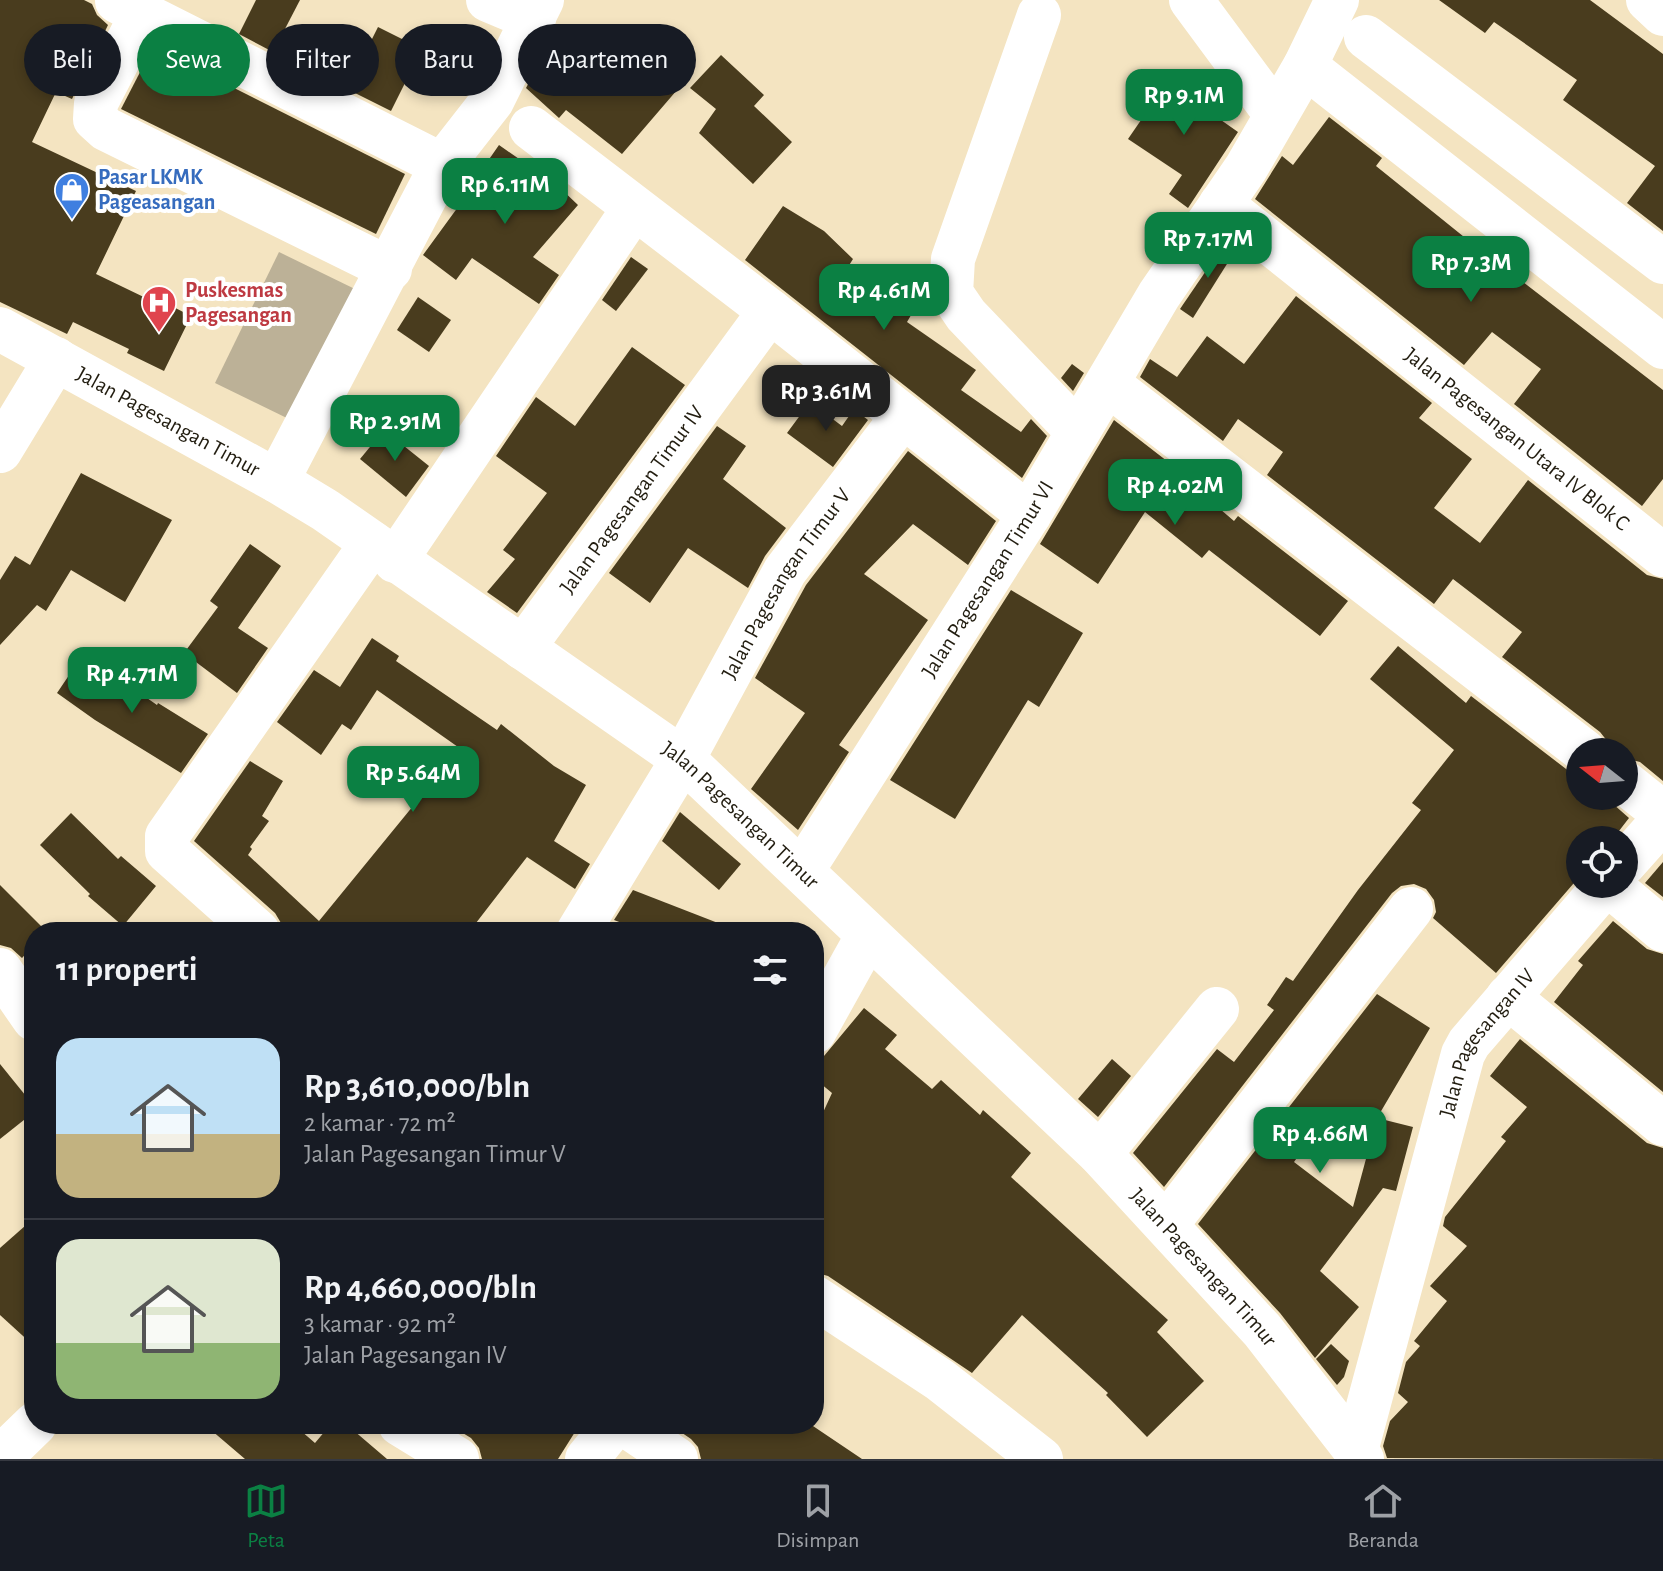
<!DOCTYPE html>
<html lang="id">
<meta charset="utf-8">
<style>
:root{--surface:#171b24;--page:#20242c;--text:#f1f3f6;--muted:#9ea1a6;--line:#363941;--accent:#0b8043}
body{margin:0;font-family:"Alegreya Sans",sans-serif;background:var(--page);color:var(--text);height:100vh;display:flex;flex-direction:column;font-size:30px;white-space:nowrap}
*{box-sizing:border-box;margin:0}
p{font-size:26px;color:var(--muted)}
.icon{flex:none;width:44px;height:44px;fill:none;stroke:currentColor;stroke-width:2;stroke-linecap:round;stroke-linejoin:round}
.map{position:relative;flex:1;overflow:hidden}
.side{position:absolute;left:24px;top:922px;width:800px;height:512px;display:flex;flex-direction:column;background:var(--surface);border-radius:32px;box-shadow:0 4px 12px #0003}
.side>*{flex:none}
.hud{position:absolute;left:24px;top:24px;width:800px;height:72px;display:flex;gap:16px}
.needle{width:52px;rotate:287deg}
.controls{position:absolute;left:1566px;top:738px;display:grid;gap:16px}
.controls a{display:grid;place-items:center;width:72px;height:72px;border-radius:50%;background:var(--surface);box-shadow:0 4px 12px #0003;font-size:40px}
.price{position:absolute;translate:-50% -68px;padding:0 18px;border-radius:16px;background:var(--accent);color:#fff;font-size:26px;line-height:52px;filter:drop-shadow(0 2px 4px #0008)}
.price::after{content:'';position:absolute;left:50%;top:48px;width:24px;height:18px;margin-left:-12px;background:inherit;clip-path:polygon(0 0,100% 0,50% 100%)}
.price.active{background:#222;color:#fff}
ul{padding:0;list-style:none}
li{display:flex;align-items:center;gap:24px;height:200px;padding:0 32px}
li+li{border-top:2px solid var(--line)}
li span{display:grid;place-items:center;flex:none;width:224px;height:160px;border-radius:24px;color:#555}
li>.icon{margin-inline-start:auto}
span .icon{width:96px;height:96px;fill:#fffc;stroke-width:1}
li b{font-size:34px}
h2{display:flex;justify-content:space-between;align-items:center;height:96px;padding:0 32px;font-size:34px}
.pill{padding:0 28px;border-radius:36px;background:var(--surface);box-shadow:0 4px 12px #0003;font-size:28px;line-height:72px}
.pill.active{background:var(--accent);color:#fff}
.menu{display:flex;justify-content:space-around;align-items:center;height:112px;border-top:2px solid var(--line);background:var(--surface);font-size:22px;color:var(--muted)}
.menu a{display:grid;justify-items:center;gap:4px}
.menu .active{color:var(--accent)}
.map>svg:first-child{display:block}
.green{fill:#bcb197}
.building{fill:#493c1e;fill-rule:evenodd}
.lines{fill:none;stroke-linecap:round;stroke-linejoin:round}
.minor{stroke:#fff;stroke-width:44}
.labels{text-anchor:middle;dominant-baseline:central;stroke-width:8;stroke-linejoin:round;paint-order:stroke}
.shop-label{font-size:22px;font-weight:bold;fill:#366cbe;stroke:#fff;text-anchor:start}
.health-label{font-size:22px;font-weight:bold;fill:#be3a42;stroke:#fff;text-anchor:start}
.street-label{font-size:22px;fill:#221d10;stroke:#fff}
</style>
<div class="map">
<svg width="1663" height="1459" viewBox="0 0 1663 1459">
<rect width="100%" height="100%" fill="#f4e4c1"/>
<path class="green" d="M 279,252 L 359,291 L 295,422 L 215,383 Z"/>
<g class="building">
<path d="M 0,0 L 84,0 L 92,4 L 97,15 L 108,25 L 72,99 L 56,92 L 32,142 L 136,191 L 96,274 L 152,301 L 154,297 L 191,316 L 164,371 L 127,353 L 129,349 L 73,322 L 67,334 L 0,302 Z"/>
<path d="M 256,0 L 300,0 L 273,52 L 239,34 Z"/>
<path d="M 1439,0 L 1590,0 L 1663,54 L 1663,231 L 1627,203 L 1655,166 L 1563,100 L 1577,80 L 1494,22 L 1485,33 Z"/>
<path d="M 378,27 L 422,49 L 391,111 L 347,89 Z"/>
<path d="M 557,45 L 607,90 L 634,56 L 677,90 L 622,154 L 566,110 L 559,118 L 526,88 L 537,67 Z"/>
<path d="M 153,47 L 405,174 L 376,234 L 121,109 Z"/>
<path d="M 721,55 L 764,95 L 754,106 L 792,142 L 753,184 L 699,133 L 716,109 L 690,88 Z"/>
<path d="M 1172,75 L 1216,105 L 1211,113 L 1238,132 L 1188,208 L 1169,194 L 1182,175 L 1128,139 Z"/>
<path d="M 1329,117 L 1382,158 L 1376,166 L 1479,249 L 1486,241 L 1516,264 L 1510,272 L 1663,390 L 1663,479 L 1642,506 L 1514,404 L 1541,369 L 1492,332 L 1464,365 L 1255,199 L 1282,156 L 1293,165 Z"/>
<path d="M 499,145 L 558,186 L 578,205 L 533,257 L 559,275 L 539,304 L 472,258 L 456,280 L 423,255 L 485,170 L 483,168 Z"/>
<path d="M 783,206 L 824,231 L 853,259 L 848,267 L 914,310 L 907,322 L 976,370 L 961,390 L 1021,432 L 1031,419 L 1047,436 L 1022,478 L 745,260 Z"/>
<path d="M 1227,240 L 1237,248 L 1193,318 L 1180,309 Z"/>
<path d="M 631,257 L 648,269 L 616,311 L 602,300 Z"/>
<path d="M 1296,296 L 1432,403 L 1419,418 L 1472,459 L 1434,508 L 1480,543 L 1528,480 L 1647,575 L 1663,579 L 1663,781 L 1640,762 L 1624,758 L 1624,752 L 1609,752 L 1608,742 L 1600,732 L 1502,657 L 1522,632 L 1453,579 L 1434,604 L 1267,475 L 1283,452 L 1238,419 L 1223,441 L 1140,377 L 1150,359 L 1177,377 L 1207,336 L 1244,364 Z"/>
<path d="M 418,297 L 451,320 L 429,352 L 397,330 Z"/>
<path d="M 632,347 L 685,385 L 517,613 L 487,592 L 515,559 L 503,550 L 547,493 L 496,456 L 536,397 L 575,426 Z"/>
<path d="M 1072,364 L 1084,373 L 1073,391 L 1061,378 Z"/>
<path d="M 810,402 L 842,426 L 854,409 L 868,420 L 833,467 L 787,433 Z"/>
<path d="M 1114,420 L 1194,482 L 1192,485 L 1234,521 L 1238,516 L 1348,601 L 1320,636 L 1209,550 L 1202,558 L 1145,512 L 1098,584 L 1040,544 Z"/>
<path d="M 717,426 L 746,446 L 723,479 L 786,528 L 765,556 L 748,588 L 688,548 L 650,603 L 609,573 Z"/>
<path d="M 384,430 L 429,466 L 406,497 L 360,459 Z"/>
<path d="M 908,451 L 996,521 L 968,565 L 913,524 L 864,574 L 928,620 L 839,745 L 849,752 L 798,830 L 751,789 L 805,713 L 755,678 L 806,585 Z"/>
<path d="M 81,473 L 172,520 L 125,602 L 71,570 L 46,611 L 37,605 L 0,645 L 0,580 L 15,556 L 30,565 Z"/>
<path d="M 250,544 L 281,566 L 238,628 L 268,648 L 237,693 L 184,653 L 218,607 L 210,601 Z"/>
<path d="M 1011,590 L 1083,633 L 1039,707 L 1028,700 L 955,819 L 890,780 Z"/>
<path d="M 372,638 L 399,656 L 396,661 L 497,730 L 501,724 L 554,766 L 586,785 L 554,841 L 590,864 L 575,889 L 527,857 L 469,932 L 282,932 L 281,923 L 275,913 L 194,841 L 250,761 L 283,781 L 262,816 L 269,821 L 250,847 L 252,849 L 248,855 L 319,921 L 440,773 L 439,772 L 458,747 L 377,690 L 351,730 L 342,724 L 321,755 L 277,722 L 314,670 L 340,687 Z"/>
<path d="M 1398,646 L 1466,703 L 1471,696 L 1570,772 L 1580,776 L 1580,796 L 1604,796 L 1629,818 L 1612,840 L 1580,840 L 1580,876 L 1496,973 L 1433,918 L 1436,912 L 1434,900 L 1426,889 L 1414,884 L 1401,886 L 1392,893 L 1164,1187 L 1133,1153 L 1217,1049 L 1234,1062 L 1274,1010 L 1267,1005 L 1286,977 L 1293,981 L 1358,890 L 1421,810 L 1412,803 L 1454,750 L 1370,679 Z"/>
<path d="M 80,659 L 91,659 L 157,705 L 158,703 L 208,734 L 181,773 L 95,720 L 57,693 Z"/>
<path d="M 680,812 L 741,864 L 719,890 L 662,841 Z"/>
<path d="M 71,813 L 118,859 L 121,856 L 156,886 L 123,926 L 88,896 L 90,894 L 40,845 Z"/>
<path d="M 1663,862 L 1663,897 L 1645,883 Z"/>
<path d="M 0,885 L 47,932 L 34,932 L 34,945 L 22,958 L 11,948 L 0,945 Z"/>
<path d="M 633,890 L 736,930 L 735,932 L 645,932 L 614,920 Z"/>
<path d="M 1613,921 L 1647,949 L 1663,954 L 1663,1092 L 1554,1002 L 1583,965 L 1578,961 Z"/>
<path d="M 1377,994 L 1430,1028 L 1377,1118 L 1413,1127 L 1396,1191 L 1383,1188 L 1320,1271 L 1359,1307 L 1315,1358 L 1280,1313 L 1198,1224 ZM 1327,1115 L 1370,1144 L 1353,1207 L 1294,1162 Z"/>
<path d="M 864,1008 L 897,1035 L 885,1049 L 932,1089 L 941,1080 L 980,1115 L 983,1110 L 1031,1153 L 1011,1177 L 1168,1320 L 1157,1332 L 1204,1381 L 1147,1437 L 1106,1395 L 1108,1393 L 1022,1315 L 972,1373 L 828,1276 L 814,1272 L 814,1132 L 832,1093 L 814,1078 L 814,1068 Z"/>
<path d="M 1520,1039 L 1647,1143 L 1663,1148 L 1663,1459 L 1387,1458 L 1383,1446 L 1390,1421 L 1408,1402 L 1398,1393 L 1406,1362 L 1420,1346 L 1414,1341 L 1447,1301 L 1430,1286 L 1467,1246 L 1443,1226 L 1445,1217 L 1506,1141 L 1501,1137 L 1527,1107 L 1490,1076 Z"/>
<path d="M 1112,1059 L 1131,1076 L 1098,1117 L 1078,1099 Z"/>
<path d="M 0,1064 L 34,1106 L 34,1112 L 0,1139 Z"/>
<path d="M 34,1218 L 34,1346 L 0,1315 L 0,1248 Z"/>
<path d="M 1331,1344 L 1349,1361 L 1344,1377 L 1337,1385 L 1316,1359 Z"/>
<path d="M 204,1424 L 293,1424 L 315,1443 L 331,1424 L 346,1424 L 387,1459 L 245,1459 Z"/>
<path d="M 448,1424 L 580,1424 L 558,1459 L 482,1459 L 479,1448 L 471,1438 Z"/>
<path d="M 669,1424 L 810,1424 L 862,1459 L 701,1459 L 698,1447 L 691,1439 Z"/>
</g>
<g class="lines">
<g class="minor">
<path d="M 488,0 L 534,19"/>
<path d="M 1191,0 L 1276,115"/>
<path d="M 1648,0 L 1663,14"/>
<path d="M 117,1 L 442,165"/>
<path d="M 142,14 L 96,103 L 95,119 L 106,129 L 390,269"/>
<path d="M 1039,15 L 953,259 L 951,293 L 966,315 L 1078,432"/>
<path d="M 1366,37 L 1663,262"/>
<path d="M 1305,66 L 1663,347"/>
<path d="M 531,128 L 770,311 L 1029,515"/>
<path id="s1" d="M 1221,204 L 1663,555"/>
<path id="s2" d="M 0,329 L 277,481 L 325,510 L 683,759 L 1100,1154 L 1262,1330 L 1356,1451"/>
<path d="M 1108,384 L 1585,752"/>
<path d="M 0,451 L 56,359"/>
<path d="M 277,481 L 442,165 L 492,101 L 542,0"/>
<path d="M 395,561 L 634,208"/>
<path id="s3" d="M 523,648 L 770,311"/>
<path d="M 1624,782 L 1663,813"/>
<path d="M 1624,864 L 1663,820"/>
<path id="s4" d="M 802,871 L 1029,515 L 1159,295 L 1246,168 L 1305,66 L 1337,0"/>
<path d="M 1608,884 L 1663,930"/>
<path d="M 258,932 L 167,851 L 167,836 L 372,543"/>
<path id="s5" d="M 578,932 L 683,759 L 785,571 L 903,416"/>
<path d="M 0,970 L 34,1019"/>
<path d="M 1508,997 L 1663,1124"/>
<path d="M 814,1032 L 868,935"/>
<path d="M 1100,1154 L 1217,1009"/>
<path d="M 1166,1225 L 1411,909"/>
<path d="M 814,1297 L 940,1380 L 1041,1459"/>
<path d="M 400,1424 L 457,1459"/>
<path d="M 624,1424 L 676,1459"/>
<path d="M 0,1458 L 35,1424"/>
<path d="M 587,1459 L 615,1424"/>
<path id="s6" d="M 1362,1459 L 1356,1451 L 1463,1054 L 1469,1043 L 1606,884"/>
</g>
</g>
<defs>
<symbol id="shop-pin" viewBox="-11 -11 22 30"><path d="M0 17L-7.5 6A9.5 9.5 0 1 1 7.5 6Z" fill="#3f7fe0" stroke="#fff"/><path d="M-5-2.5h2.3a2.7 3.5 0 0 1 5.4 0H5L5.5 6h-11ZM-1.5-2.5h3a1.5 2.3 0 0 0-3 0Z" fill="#fff"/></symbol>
<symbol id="hospital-pin" viewBox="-11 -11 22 30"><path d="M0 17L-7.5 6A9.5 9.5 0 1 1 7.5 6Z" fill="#e0444e" stroke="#fff"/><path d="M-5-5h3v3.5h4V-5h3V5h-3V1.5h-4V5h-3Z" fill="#fff"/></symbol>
</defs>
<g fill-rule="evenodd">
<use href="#shop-pin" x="52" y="170" width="40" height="54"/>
<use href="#hospital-pin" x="139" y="283" width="40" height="54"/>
</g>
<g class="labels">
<g class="shop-label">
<text x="98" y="177">Pasar LKMK<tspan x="98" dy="25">Pageasangan</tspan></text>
</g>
<g class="health-label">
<text x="185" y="290">Puskesmas<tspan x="185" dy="25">Pagesangan</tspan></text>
</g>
<g class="street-label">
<text stroke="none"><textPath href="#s2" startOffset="192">Jalan Pagesangan Timur</textPath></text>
<text stroke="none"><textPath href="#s1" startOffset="378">Jalan Pagesangan Utara IV Blok C</textPath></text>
<text stroke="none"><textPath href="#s3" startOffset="184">Jalan Pagesangan Timur IV</textPath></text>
<text stroke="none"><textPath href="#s4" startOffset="346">Jalan Pagesangan Timur VI</textPath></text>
<text stroke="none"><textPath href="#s5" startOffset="406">Jalan Pagesangan Timur V</textPath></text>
<text stroke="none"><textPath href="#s2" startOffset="888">Jalan Pagesangan Timur</textPath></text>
<text stroke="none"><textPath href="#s6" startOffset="442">Jalan Pagesangan IV</textPath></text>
<text stroke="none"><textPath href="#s2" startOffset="1536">Jalan Pagesangan Timur</textPath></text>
</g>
</g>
</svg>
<div class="controls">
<a><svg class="needle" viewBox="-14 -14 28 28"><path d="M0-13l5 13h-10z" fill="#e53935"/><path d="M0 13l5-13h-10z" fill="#9ea1a6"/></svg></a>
<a><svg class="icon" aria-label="locate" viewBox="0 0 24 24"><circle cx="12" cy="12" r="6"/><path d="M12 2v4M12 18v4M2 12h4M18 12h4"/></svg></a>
</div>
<b class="price" style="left:1184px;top:137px">Rp 9.1M</b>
<b class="price" style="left:505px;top:226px">Rp 6.11M</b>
<b class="price" style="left:1208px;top:280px">Rp 7.17M</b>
<b class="price" style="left:1471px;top:304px">Rp 7.3M</b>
<b class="price" style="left:884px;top:332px">Rp 4.61M</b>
<b class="price active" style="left:826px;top:433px">Rp 3.61M</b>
<b class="price" style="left:395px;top:463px">Rp 2.91M</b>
<b class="price" style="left:1175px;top:527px">Rp 4.02M</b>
<b class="price" style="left:132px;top:715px">Rp 4.71M</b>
<b class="price" style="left:413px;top:814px">Rp 5.64M</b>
<b class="price" style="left:1320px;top:1175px">Rp 4.66M</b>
<div class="hud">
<a class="pill">Beli</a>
<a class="pill active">Sewa</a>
<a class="pill">Filter</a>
<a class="pill">Baru</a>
<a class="pill">Apartemen</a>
</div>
<section class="side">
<h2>11 properti<svg class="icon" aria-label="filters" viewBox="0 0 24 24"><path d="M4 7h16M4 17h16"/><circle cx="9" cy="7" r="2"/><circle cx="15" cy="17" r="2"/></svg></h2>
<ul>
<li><span style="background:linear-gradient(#bfe0f5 60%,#c2b280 0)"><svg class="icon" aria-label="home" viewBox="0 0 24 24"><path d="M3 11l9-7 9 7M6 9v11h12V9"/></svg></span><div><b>Rp 3,610,000/bln</b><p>2 kamar · 72 m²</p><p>Jalan Pagesangan Timur V</p></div></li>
<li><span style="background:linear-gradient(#dfe7d0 65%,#8fb573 0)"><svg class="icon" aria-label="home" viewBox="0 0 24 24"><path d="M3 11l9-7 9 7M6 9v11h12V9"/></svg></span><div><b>Rp 4,660,000/bln</b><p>3 kamar · 92 m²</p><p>Jalan Pagesangan IV</p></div></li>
</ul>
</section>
</div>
<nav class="menu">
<a class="active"><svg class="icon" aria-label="map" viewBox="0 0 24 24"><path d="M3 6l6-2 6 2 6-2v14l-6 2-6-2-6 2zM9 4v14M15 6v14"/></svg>Peta</a>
<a><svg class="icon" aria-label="saved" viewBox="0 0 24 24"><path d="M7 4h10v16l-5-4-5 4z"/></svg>Disimpan</a>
<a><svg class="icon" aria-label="home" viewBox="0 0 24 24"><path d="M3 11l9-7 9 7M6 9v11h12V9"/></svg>Beranda</a>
</nav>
